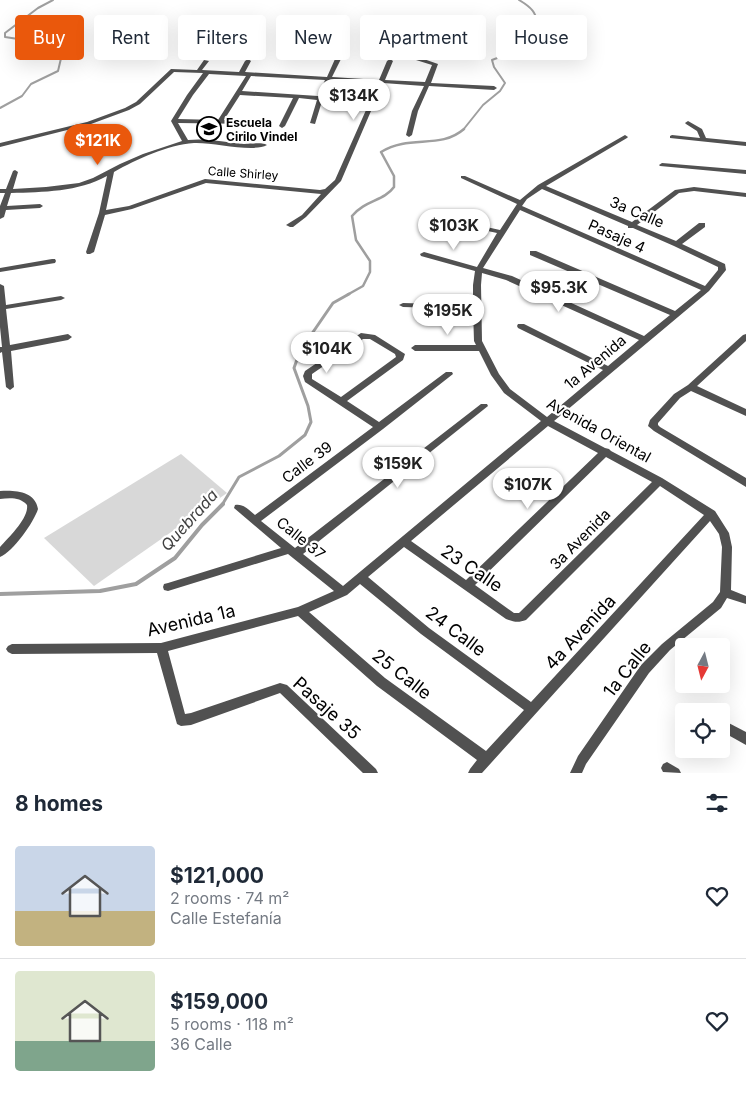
<!DOCTYPE html>
<meta charset="utf-8">
<style>
:root{--surface:#fff;--page:#f2f2f3;--text:#1f2937;--muted:#747a83;--line:#e0e1e3;--accent:#ea580c}
body{margin:0;font-family:Inter,sans-serif;background:var(--page);color:var(--text);height:100vh;display:flex;flex-direction:column;font-size:19px;white-space:nowrap}
*{box-sizing:border-box;margin:0}
p{font-size:16px;color:var(--muted)}
.icon{flex:none;width:28px;height:28px;fill:none;stroke:currentColor;stroke-width:2;stroke-linecap:round;stroke-linejoin:round}
.map{position:relative;height:773px;overflow:hidden}
.details{display:flex;flex-direction:column;background:var(--surface);flex:1}
.details>*{flex:none}
.banner{position:absolute;left:15px;top:15px;width:716px;height:45px;display:flex;gap:10px}
.needle{width:32px;rotate:187deg}
.fabs{position:absolute;left:675px;top:638px;display:grid;gap:10px}
.fabs a{display:grid;place-items:center;width:55px;height:55px;border-radius:5px;background:var(--surface);box-shadow:0 5px 20px #0002;font-size:25px}
.price{position:absolute;translate:-50% -42px;padding:0 11px;border-radius:18px;background:#fff;color:#222;font-size:16px;line-height:32px;filter:drop-shadow(0 1px 2px #0008)}
.price::after{content:'';position:absolute;left:50%;top:30px;width:15px;height:11px;margin-left:-8px;background:inherit;clip-path:polygon(0 0,100% 0,50% 100%)}
.price.current{background:var(--accent);color:#fff}
ul{padding:0;list-style:none}
li{display:flex;align-items:center;gap:15px;height:125px;padding:0 15px}
li+li{border-top:1px solid var(--line)}
li span{display:grid;place-items:center;flex:none;width:140px;height:100px;border-radius:5px;color:#555}
li>.icon{margin-inline-start:auto}
span .icon{width:60px;height:60px;fill:#fffc;stroke-width:1}
li b{font-size:21px}
h2{display:flex;justify-content:space-between;align-items:center;height:60px;padding:0 15px;font-size:21px}
.tag{padding:0 18px;border-radius:5px;background:var(--surface);box-shadow:0 5px 20px #0002;font-size:18px;line-height:45px}
.tag.current{background:var(--accent);color:#fff}
.map>svg:first-child{display:block}
.green{fill:#d8d8d8}
.lines{fill:none;stroke-linecap:round;stroke-linejoin:round}
.stream-far3{stroke:#9f9f9f;stroke-width:2}
.stream-far2{stroke:#9f9f9f;stroke-width:2.5}
.stream-far1{stroke:#9f9f9f;stroke-width:3}
.stream{stroke:#9f9f9f;stroke-width:4}
.street{fill:#515151;fill-rule:evenodd}
.labels{text-anchor:middle;dominant-baseline:central;stroke-width:4.5;stroke-linejoin:round;paint-order:stroke}
.far-poi-label{font-size:12px;font-weight:bold;fill:#000;stroke:#fff;text-anchor:start}
.far-street-label{font-size:12px;fill:#000;stroke:#fff}
.street-label{font-size:15px;fill:#000;stroke:#fff}
.water-label{font-size:16px;font-style:italic;fill:#404040;stroke:#fff}
.near-street-label{font-size:18px;fill:#000;stroke:#fff}
</style>
<div class="map">
<svg width="746" height="773" viewBox="0 0 746 773">
<rect width="100%" height="100%" fill="#fff"/>
<path class="green" d="M 181,454 L 227,493 L 94,586 L 44,538 Z"/>
<g class="lines">
<g class="stream-far3">
<path d="M 0,108 L 22,96 L 31,84 L 58,71 L 63,50 L 51,44 L 5,37 L 5,33 L 38,8 L 53,0"/>
<path d="M 463,130 L 483,105 L 500,91 L 505,83 L 494,67 L 492,60 L 505,55 L 520,30 L 536,26 C 539,13 529,6 519,0"/>
</g>
<path class="stream-far2" d="M 347,295 L 363,286 L 370,272 L 370,261 L 356,240 L 352,216 C 365,200 384,201 394,187 L 394,176 L 381,152 C 410,134 440,150 464,129"/>
<path class="stream-far1" d="M 222,505 L 239,477 L 279,456 L 305,435 L 311,422 L 308,406 L 294,368 L 300,351 L 333,303 L 349,294"/>
<path class="stream" d="M 0,594 L 100,591 L 136,584 L 175,558 L 202,525 L 223,504"/>
<g class="street">
<path d="M 338,57 L 341,59 L 332,77 L 379,80 L 387,61 L 390,59 L 393,61 L 385,80 L 425,82 L 432,65 L 416,60 L 415,59 L 418,57 L 438,64 L 431,83 L 494,86 L 497,88 L 494,90 L 429,86 L 418,111 L 412,135 L 409,137 L 406,135 L 412,111 L 424,86 L 383,83 L 341,181 L 306,217 L 293,227 L 290,227 L 286,225 L 302,215 L 321,194 L 206,183 L 132,209 L 105,215 L 94,252 L 90,254 L 87,254 L 86,252 L 99,213 L 107,176 C 78,192 43,192 11,193 L 7,206 L 40,204 L 43,206 L 40,208 L 6,210 L 4,217 L 0,219 L 0,206 L 5,193 L 0,193 L 0,189 L 6,189 L 13,171 L 15,170 L 18,172 L 13,189 L 46,187 L 79,183 L 93,178 L 120,164 L 143,154 L 182,141 L 171,121 L 187,95 L 203,73 L 174,72 L 140,104 L 129,110 L 91,124 L 0,147 L 0,143 L 87,122 L 125,108 L 136,102 L 171,69 L 197,70 L 204,60 L 209,61 L 202,70 L 239,72 L 245,61 L 248,59 L 251,61 L 245,72 L 327,77 L 335,59 ZM 209,74 L 246,76 L 218,120 L 178,119 L 193,95 ZM 251,76 L 325,80 L 318,96 L 242,91 ZM 331,81 L 378,83 L 335,180 L 325,189 L 320,190 L 205,179 L 129,206 L 106,210 L 114,172 C 137,159 167,145 194,143 C 213,142 253,153 267,145 C 261,142 251,144 244,144 C 225,142 207,138 188,140 L 178,123 L 253,124 L 253,122 L 251,121 L 224,120 L 240,95 L 293,98 L 279,126 L 282,128 L 285,126 L 299,98 L 317,100 L 310,123 L 315,124 L 323,98 Z"/>
<path d="M 688,121 L 702,129 L 706,138 L 746,142 L 746,146 L 670,138 L 670,136 L 672,135 L 700,138 L 697,131 L 686,124 L 685,123 Z"/>
<path d="M 625,135 L 628,137 L 627,138 L 546,186 L 632,222 L 675,190 L 694,187 L 746,193 L 746,197 L 694,191 L 679,193 L 637,225 L 676,241 L 699,223 L 705,223 L 705,227 L 682,244 L 725,264 L 726,270 L 709,291 L 554,421 L 605,448 L 609,449 L 611,451 L 662,478 L 715,511 L 729,533 L 732,547 L 731,590 L 746,596 L 746,604 L 727,598 L 721,608 L 670,650 L 649,673 L 586,764 L 582,773 L 570,773 L 578,756 L 641,665 L 662,644 L 713,602 L 720,592 L 722,547 L 719,534 L 710,521 L 482,773 L 468,773 L 470,769 L 477,760 L 377,686 L 298,616 L 168,651 L 185,714 L 191,713 L 280,683 L 287,685 L 376,769 L 378,773 L 363,773 L 280,693 L 191,725 L 181,726 L 177,724 L 157,653 L 12,654 L 8,652 L 6,649 L 8,646 L 12,644 L 161,643 L 298,607 L 334,591 L 288,554 L 168,591 L 164,590 L 163,587 L 164,584 L 168,583 L 281,548 L 234,508 L 235,505 C 243,503 249,510 255,515 L 373,427 L 305,382 L 303,376 L 305,371 L 361,333 L 375,335 L 405,354 L 403,360 L 347,401 L 379,422 L 446,372 L 452,372 L 453,374 L 383,429 L 261,521 L 295,548 L 481,404 L 487,404 L 488,406 L 303,554 L 343,586 L 541,421 L 504,393 L 491,375 L 479,351 L 415,351 L 411,348 L 415,345 L 476,345 L 474,341 L 473,309 L 403,307 L 399,305 L 403,303 L 473,305 L 473,285 L 475,271 L 421,256 L 420,254 L 424,252 L 477,267 L 497,233 L 446,222 L 442,220 L 446,218 L 500,230 L 517,204 L 461,178 L 461,176 L 465,176 L 520,200 L 538,185 ZM 542,189 L 628,226 L 628,228 L 633,228 L 674,246 L 718,267 L 718,270 L 705,286 L 522,206 L 527,199 ZM 520,210 L 701,290 L 675,311 L 536,251 L 530,251 L 530,255 L 670,315 L 644,336 L 512,276 L 483,268 ZM 482,273 L 506,280 L 639,340 L 608,366 L 524,324 L 518,324 L 517,326 L 518,328 L 603,370 L 547,417 L 510,389 L 499,374 L 482,341 L 481,285 ZM 363,339 L 370,339 L 395,354 L 396,357 L 341,397 L 312,379 L 312,374 ZM 548,426 L 598,453 L 466,580 L 411,541 ZM 606,457 L 652,482 L 519,613 L 514,613 L 475,585 ZM 660,486 L 704,515 L 531,702 L 429,628 L 368,577 L 404,547 L 506,619 C 514,622 518,623 526,620 ZM 360,584 L 421,634 L 524,710 L 486,751 L 385,678 L 309,612 L 347,595 Z"/>
<path d="M 662,163 L 746,170 L 746,174 L 660,166 L 659,165 Z"/>
<path d="M 52,259 L 55,259 L 56,261 L 55,263 L 0,272 L 0,268 Z"/>
<path d="M 0,284 L 4,286 L 6,305 L 61,296 L 65,298 L 61,300 L 6,309 L 10,345 L 68,334 L 72,337 L 68,340 L 11,351 L 14,387 L 10,390 L 6,387 L 2,352 L 0,353 L 0,347 L 2,347 L 0,327 Z"/>
<path d="M 746,334 L 746,341 L 697,386 L 746,409 L 746,416 L 691,391 L 680,398 L 658,423 L 658,425 L 660,427 L 746,478 L 746,487 L 654,431 L 648,426 L 650,420 L 674,394 L 688,385 L 743,335 Z"/>
<path d="M 0,491 C 15,490 35,491 38,509 C 34,522 13,552 0,557 L 0,547 C 9,537 29,518 27,505 C 20,497 10,498 0,499 Z"/>
<path d="M 721,719 L 746,732 L 746,745 L 721,731 Z"/>
<path d="M 667,762 L 679,769 L 681,773 L 663,772 L 661,768 L 663,764 Z"/>
</g>
</g>
<defs>
<symbol id="school-ring" viewBox="-11 -11 22 22"><circle r="9.5" fill="#fff" stroke="#000" stroke-width="1.5"/><path d="M0-5L7-2L0 1L-7-2ZM-4 1L0 2.5L4 1V4Q0 6-4 4Z" fill="#000"/></symbol>
</defs>
<g fill-rule="evenodd">
<use href="#school-ring" x="195" y="115" width="28" height="28"/>
</g>
<g class="labels">
<g class="far-poi-label">
<text x="226" y="122">Escuela<tspan x="226" dy="14">Cirilo Vindel</tspan></text>
</g>
<g class="far-street-label">
<text transform="translate(243 173) rotate(4)">Calle Shirley</text>
</g>
<g class="street-label">
<text transform="translate(637 212) rotate(23)">3a Calle</text>
<text transform="translate(617 236) rotate(24)">Pasaje 4</text>
<text transform="translate(595 362) rotate(-40)">1a Avenida</text>
<text transform="translate(599 430) rotate(29)">Avenida Oriental</text>
<text transform="translate(307 462) rotate(-37)">Calle 39</text>
<text transform="translate(301 538) rotate(39)">Calle 37</text>
<text transform="translate(580 539) rotate(-45)">3a Avenida</text>
</g>
<g class="water-label">
<text transform="translate(189 520) rotate(-48)">Quebrada</text>
</g>
<g class="near-street-label">
<text transform="translate(472 568) rotate(34)">23 Calle</text>
<text transform="translate(191 620) rotate(-13)">Avenida 1a</text>
<text transform="translate(456 631) rotate(37)">24 Calle</text>
<text transform="translate(580 632) rotate(-47)">4a Avenida</text>
<text transform="translate(627 669) rotate(-52)">1a Calle</text>
<text transform="translate(402 674) rotate(38)">25 Calle</text>
<text transform="translate(327 708) rotate(42)">Pasaje 35</text>
</g>
</g>
</svg>
<div class="fabs">
<a><svg class="needle" viewBox="-14 -14 28 28"><path d="M0-13l5 13h-10z" fill="#e53935"/><path d="M0 13l5-13h-10z" fill="#747a83"/></svg></a>
<a><svg class="icon" aria-label="locate" viewBox="0 0 24 24"><circle cx="12" cy="12" r="6"/><path d="M12 2v4M12 18v4M2 12h4M18 12h4"/></svg></a>
</div>
<b class="price" style="left:354px;top:121px">$134K</b>
<b class="price current" style="left:98px;top:166px">$121K</b>
<b class="price" style="left:454px;top:251px">$103K</b>
<b class="price" style="left:559px;top:313px">$95.3K</b>
<b class="price" style="left:448px;top:336px">$195K</b>
<b class="price" style="left:327px;top:374px">$104K</b>
<b class="price" style="left:398px;top:489px">$159K</b>
<b class="price" style="left:528px;top:510px">$107K</b>
<div class="banner">
<a class="tag current">Buy</a>
<a class="tag">Rent</a>
<a class="tag">Filters</a>
<a class="tag">New</a>
<a class="tag">Apartment</a>
<a class="tag">House</a>
</div>
</div>
<section class="details">
<h2>8 homes<svg class="icon" aria-label="filters" viewBox="0 0 24 24"><path d="M4 7h16M4 17h16"/><circle cx="9" cy="7" r="2"/><circle cx="15" cy="17" r="2"/></svg></h2>
<ul>
<li><span style="background:linear-gradient(#c9d6e8 65%,#c2b280 0)"><svg class="icon" aria-label="home" viewBox="0 0 24 24"><path d="M3 11l9-7 9 7M6 9v11h12V9"/></svg></span><div><b>$121,000</b><p>2 rooms · 74 m²</p><p>Calle Estefanía</p></div><svg class="icon" aria-label="heart" viewBox="0 0 24 24"><path d="M12 20l-8-8c-3-5 5-10 8-4 3-6 11-1 8 4z"/></svg></li>
<li><span style="background:linear-gradient(#dfe7d0 70%,#7fa58c 0)"><svg class="icon" aria-label="home" viewBox="0 0 24 24"><path d="M3 11l9-7 9 7M6 9v11h12V9"/></svg></span><div><b>$159,000</b><p>5 rooms · 118 m²</p><p>36 Calle</p></div><svg class="icon" aria-label="heart" viewBox="0 0 24 24"><path d="M12 20l-8-8c-3-5 5-10 8-4 3-6 11-1 8 4z"/></svg></li>
</ul>
</section>
